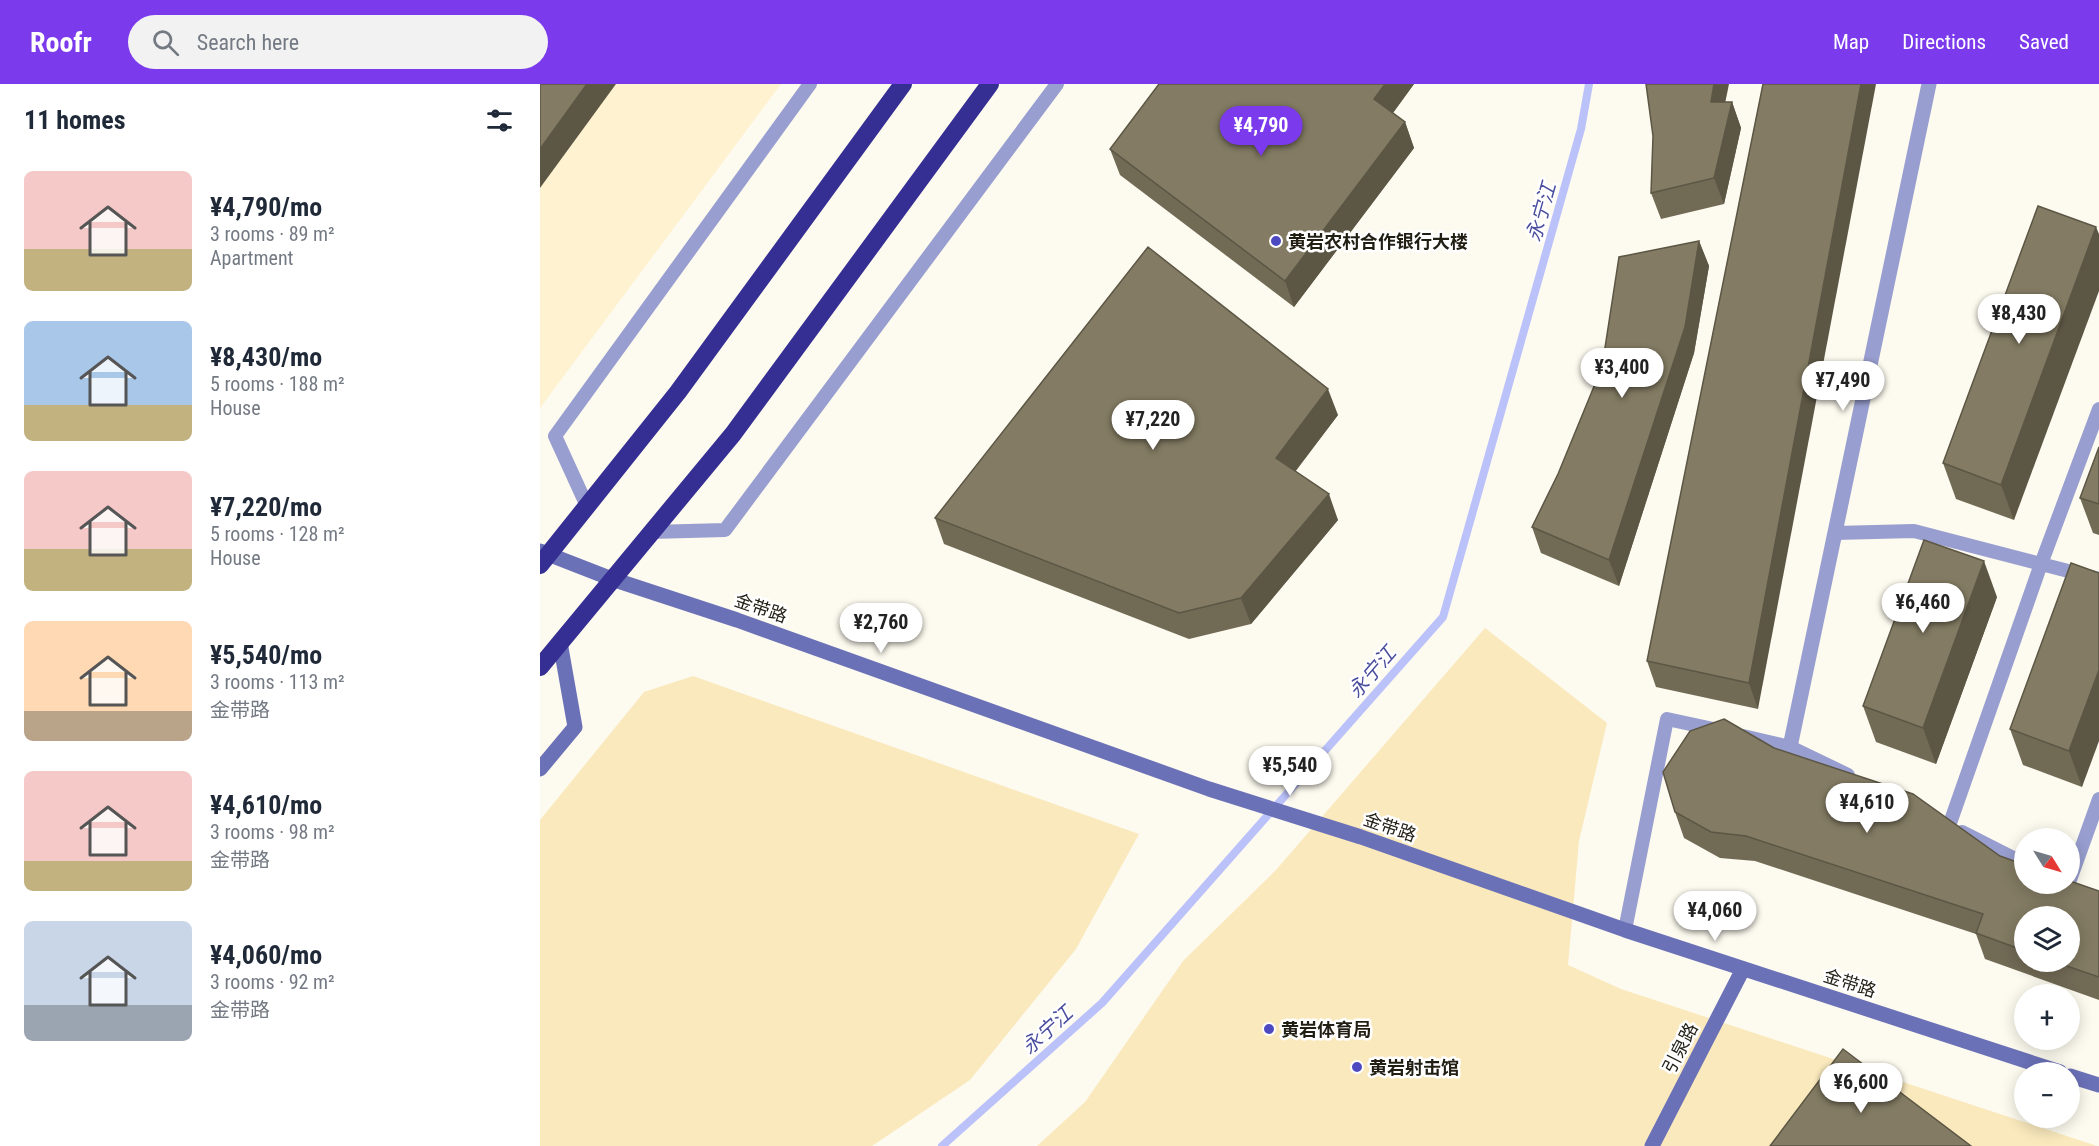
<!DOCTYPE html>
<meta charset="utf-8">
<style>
:root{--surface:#fff;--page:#f2f2f3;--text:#1f2937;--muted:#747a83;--accent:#7c3aed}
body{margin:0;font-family:"Roboto Condensed","Noto Sans SC",sans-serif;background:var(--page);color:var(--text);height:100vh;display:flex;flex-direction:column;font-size:22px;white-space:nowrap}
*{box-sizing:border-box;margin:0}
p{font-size:20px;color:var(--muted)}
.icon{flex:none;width:33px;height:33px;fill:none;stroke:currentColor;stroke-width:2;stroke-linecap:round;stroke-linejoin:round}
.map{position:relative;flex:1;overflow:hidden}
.details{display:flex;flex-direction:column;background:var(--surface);width:540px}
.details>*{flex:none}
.needle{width:39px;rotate:127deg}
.controls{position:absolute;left:1474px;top:744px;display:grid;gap:12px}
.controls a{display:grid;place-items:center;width:66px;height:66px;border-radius:50%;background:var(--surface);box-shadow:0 3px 15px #0003;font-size:30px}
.price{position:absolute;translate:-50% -51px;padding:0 14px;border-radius:21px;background:#fff;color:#222;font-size:20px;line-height:39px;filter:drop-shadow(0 2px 3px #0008)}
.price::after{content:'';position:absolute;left:50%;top:36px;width:18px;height:14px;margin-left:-9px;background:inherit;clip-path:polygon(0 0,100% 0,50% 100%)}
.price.selected{background:var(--accent);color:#fff}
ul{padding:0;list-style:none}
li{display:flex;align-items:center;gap:18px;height:150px;padding:0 24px}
li span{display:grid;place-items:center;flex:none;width:168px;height:120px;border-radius:9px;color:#555}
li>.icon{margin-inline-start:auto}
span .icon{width:72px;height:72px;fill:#fffc;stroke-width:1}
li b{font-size:26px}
h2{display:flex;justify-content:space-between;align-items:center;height:72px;padding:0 24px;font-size:26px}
header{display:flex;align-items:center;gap:36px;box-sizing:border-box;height:84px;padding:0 30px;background:var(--accent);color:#fff}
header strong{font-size:28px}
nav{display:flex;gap:33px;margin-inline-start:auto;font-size:21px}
.search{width:420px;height:54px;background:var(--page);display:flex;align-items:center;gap:15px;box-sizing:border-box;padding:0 21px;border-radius:33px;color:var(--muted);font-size:22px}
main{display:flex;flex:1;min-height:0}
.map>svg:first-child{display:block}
.built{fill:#fff2d0}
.green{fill:#fae9bd}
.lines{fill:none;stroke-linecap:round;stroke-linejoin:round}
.stream{stroke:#bbc2fa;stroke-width:8}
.lane{stroke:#989ecf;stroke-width:14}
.street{stroke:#989ecf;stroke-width:15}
.secondary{stroke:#6b71b7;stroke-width:15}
.highway{stroke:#362f93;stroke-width:18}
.wall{fill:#716a55;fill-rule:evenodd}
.shaded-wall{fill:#5c5645}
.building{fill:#837b63;stroke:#5c5645;stroke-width:1.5}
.poi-dot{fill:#4d49c0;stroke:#fff;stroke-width:2}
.labels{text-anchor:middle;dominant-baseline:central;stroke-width:5;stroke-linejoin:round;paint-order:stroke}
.poi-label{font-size:18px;font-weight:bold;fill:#211e14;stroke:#fff;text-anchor:start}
.street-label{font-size:18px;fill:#211e14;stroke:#fff}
.water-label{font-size:20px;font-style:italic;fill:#4a4d9d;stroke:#fff}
</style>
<header>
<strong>Roofr</strong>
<div class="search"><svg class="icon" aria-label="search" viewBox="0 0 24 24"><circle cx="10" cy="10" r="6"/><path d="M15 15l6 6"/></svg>Search here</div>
<nav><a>Map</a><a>Directions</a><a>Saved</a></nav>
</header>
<main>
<section class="details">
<h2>11 homes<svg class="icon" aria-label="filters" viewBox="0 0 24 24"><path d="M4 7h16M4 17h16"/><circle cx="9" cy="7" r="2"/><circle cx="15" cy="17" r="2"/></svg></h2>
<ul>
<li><span style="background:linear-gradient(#f6c9c9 65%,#c2b280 0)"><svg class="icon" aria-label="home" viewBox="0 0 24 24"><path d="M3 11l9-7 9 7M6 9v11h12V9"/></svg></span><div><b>¥4,790/mo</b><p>3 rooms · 89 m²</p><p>Apartment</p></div></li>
<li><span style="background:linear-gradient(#a9c7e8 70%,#c2b280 0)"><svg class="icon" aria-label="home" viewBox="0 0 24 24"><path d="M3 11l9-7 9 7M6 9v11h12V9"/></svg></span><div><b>¥8,430/mo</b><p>5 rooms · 188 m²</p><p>House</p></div></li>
<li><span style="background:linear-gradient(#f6c9c9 65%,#c2b280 0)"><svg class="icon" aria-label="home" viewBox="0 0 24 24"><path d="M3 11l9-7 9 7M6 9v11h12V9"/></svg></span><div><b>¥7,220/mo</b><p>5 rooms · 128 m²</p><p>House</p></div></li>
<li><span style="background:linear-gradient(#ffd9b3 75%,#b9a48a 0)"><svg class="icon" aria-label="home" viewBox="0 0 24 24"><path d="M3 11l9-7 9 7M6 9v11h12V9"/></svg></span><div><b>¥5,540/mo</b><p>3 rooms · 113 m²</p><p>金带路</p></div></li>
<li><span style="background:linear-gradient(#f6c9c9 75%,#c2b280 0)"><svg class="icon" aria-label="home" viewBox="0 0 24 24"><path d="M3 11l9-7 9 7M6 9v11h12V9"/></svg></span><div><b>¥4,610/mo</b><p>3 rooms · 98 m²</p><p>金带路</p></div></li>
<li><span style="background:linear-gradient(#c9d6e8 70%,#9aa5b1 0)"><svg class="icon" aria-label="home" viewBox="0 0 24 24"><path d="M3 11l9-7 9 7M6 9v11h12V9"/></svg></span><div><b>¥4,060/mo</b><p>3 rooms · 92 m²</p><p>金带路</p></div></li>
</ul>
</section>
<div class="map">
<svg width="1559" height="1062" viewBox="0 0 1559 1062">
<rect width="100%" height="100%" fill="#fdfaef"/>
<path class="built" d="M 0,0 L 241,0 L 0,324 Z"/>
<g class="green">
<path d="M 945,544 L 1067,639 L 1039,757 L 1028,881 L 1081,905 L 1557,1062 L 497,1062 L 545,1018 L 643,877 L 736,786 Z"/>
<path d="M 153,592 L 599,750 L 536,865 L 430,996 L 332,1062 L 0,1062 L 0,736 L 104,608 Z"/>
</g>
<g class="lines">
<path class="stream" d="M 402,1062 L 562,919 L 903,533 L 1041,45 L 1049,0"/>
<g class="lane">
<path d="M 47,422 L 15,352 L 270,0"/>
<path d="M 111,448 L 185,446 L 517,0"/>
<path d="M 1295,449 L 1374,447 L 1559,495"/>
<path d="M 1203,652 L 1250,663 L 1308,691"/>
<path d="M 1409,742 L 1501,480 L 1559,325"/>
<path d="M 1422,748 L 1485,780"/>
<path d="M 1530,796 L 1559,715"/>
<path d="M 1085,846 L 1127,635 L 1178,646"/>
</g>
<path class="street" d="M 1250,663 L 1389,0"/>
<g class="secondary">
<path d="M 0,467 L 72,495 L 197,536 L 669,705 L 821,753 L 1085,846 L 1520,988"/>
<path d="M 0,685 L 35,643 L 20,558"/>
<path d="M 1530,992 L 1559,1001"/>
<path d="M 1112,1062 L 1203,885"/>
</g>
<g class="highway">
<path d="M 0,481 L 138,308 L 363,0"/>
<path d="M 0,583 L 193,350 L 450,0"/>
</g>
</g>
<g class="wall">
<path d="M 619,0 L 874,0 L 853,29 L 865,38 L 874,64 L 754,223 L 580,91 L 570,65 Z"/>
<path d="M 1223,0 L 1218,625 L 1116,603 L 1107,577 Z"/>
<path d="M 1185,18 L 1192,18 L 1201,44 L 1184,120 L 1121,135 L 1111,109 Z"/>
<path d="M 1498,122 L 1474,436 L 1416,415 L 1403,379 Z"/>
<path d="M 1159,157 L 1169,182 L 1154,269 L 1079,502 L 1001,469 L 992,443 L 1018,390 Z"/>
<path d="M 798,331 L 755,387 L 798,436 L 711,540 L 649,555 L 404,460 L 395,434 Z"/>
<path d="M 1559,363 L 1559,451 L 1553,449 L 1540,414 Z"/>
<path d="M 1559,489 L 1542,703 L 1483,681 L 1470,645 Z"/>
<path d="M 1457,513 L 1396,680 L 1336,658 L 1323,622 Z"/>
<path d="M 1234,664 L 1460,772 L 1559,807 L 1559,916 L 1445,875 L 1436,850 L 1215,777 L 1180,774 L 1144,754 L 1135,728 ZM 1485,832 L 1530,878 L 1485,878 Z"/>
</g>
<g class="shaded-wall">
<path d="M 47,0 L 76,0 L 0,104 L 0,65 Z"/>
<path d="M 845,0 L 874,0 L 844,41 L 834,15 Z"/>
<path d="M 1174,0 L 1189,0 L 1180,44 L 1171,18 Z"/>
<path d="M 1321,0 L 1336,0 L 1218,625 L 1209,599 Z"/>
<path d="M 1192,18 L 1201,44 L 1184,120 L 1174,94 Z"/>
<path d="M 865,38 L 874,64 L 754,223 L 745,197 Z"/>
<path d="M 1556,143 L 1559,150 L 1559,207 L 1474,436 L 1461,401 Z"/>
<path d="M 1159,157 L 1169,182 L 1154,269 L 1079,502 L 1069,476 Z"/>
<path d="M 788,305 L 798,331 L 746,400 L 736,374 Z"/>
<path d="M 789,410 L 798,436 L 711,540 L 701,514 Z"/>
<path d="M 1444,477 L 1457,513 L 1396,680 L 1383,644 Z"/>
<path d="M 1559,586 L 1559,657 L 1542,703 L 1529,667 Z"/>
</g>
<g class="building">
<path d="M 0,0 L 47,0 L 0,65 Z"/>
<path d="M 619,0 L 845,0 L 834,15 L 865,38 L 745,197 L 570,65 Z"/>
<path d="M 1106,0 L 1174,0 L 1171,18 L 1192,18 L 1174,94 L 1111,109 L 1113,52 Z"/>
<path d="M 1223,0 L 1321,0 L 1209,599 L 1107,577 Z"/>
<path d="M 1498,122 L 1556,143 L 1461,401 L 1403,379 Z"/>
<path d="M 1159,157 L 1145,243 L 1069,476 L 992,443 L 1018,390 L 1062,283 L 1079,173 Z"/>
<path d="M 608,163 L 788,305 L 736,374 L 789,410 L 701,514 L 639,529 L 395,434 Z"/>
<path d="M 1559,363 L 1559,420 L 1540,414 Z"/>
<path d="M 1384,456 L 1444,477 L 1383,644 L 1323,622 Z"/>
<path d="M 1531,479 L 1559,489 L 1559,586 L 1529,667 L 1470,645 Z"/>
<path d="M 1184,635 L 1234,664 L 1373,710 L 1460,772 L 1485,781 L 1485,800 L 1530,800 L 1530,797 L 1559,807 L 1559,893 L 1515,878 L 1530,878 L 1530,832 L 1485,832 L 1485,867 L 1436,849 L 1443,830 L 1206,752 L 1171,748 L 1135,728 L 1123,688 L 1150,647 Z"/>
<path d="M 1303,965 L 1431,1062 L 1230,1062 Z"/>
</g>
<g class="poi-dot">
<circle cx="736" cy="157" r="6"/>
<circle cx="729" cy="945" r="6"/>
<circle cx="817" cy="983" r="6"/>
</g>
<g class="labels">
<g class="poi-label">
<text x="748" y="157">黄岩农村合作银行大楼</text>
<text x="741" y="945">黄岩体育局</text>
<text x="829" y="983">黄岩射击馆</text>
</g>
<g class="street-label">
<text transform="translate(221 524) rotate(19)">金带路</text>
<text transform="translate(850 743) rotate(19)">金带路</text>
<text transform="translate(1310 899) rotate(18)">金带路</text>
<text transform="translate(1140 964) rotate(-63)">引泉路</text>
</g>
<g class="water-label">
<text transform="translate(1001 128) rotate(-74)">永宁江</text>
<text transform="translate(832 588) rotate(-49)">永宁江</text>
<text transform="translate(507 946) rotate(-42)">永宁江</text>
</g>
</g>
</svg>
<div class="controls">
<a><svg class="needle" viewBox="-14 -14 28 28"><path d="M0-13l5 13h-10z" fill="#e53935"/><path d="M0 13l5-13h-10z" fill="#747a83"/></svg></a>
<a><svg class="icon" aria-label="layers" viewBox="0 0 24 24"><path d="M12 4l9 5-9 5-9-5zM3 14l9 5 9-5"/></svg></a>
<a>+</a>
<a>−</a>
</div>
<b class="price selected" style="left:721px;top:73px">¥4,790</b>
<b class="price" style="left:1479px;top:261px">¥8,430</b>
<b class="price" style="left:1082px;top:315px">¥3,400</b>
<b class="price" style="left:1303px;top:328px">¥7,490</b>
<b class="price" style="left:613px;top:367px">¥7,220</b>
<b class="price" style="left:1383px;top:550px">¥6,460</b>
<b class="price" style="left:341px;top:570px">¥2,760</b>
<b class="price" style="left:750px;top:713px">¥5,540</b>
<b class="price" style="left:1327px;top:750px">¥4,610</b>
<b class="price" style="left:1175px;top:858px">¥4,060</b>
<b class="price" style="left:1321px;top:1030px">¥6,600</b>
</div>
</main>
